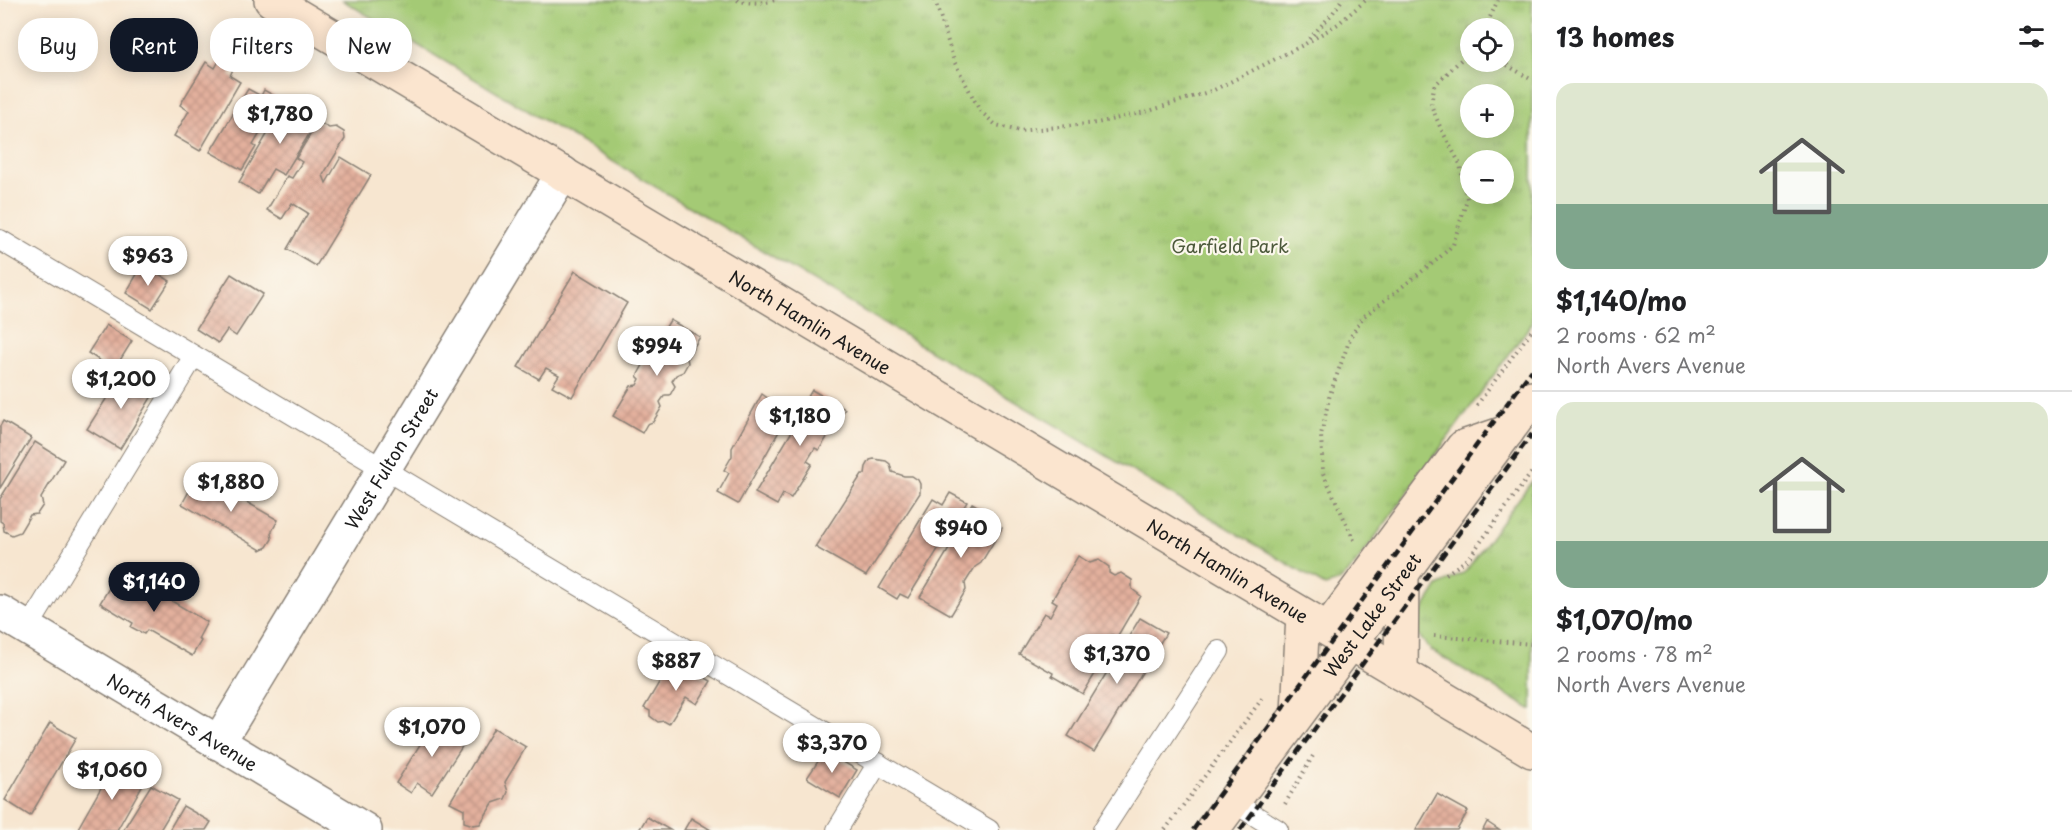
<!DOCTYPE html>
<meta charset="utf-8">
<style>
:root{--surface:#fff;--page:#f6f6f6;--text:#202124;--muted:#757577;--line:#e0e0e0;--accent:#111827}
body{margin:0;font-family:"Playpen Sans",sans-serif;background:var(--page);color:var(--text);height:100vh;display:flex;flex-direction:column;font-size:22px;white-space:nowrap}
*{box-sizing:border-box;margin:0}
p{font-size:20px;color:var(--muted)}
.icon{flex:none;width:33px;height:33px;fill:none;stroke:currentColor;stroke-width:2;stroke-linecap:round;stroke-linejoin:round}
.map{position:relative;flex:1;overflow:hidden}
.sheet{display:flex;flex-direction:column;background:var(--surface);width:540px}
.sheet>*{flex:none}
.top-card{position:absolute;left:18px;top:18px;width:570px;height:54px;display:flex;gap:12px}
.tools{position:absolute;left:1460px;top:18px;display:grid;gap:12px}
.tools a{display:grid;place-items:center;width:54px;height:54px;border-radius:50%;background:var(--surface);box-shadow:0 3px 15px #0003;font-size:30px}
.price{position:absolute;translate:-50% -51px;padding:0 14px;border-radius:21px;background:#fff;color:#222;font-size:20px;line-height:39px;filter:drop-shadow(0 2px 3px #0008)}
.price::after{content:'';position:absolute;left:50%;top:36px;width:18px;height:14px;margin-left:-9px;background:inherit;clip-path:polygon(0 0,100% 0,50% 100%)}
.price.selected{background:var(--accent);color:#fff}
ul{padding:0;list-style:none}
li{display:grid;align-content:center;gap:12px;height:318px;padding:0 24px}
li+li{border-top:2px solid var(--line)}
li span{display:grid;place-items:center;height:186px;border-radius:18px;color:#555}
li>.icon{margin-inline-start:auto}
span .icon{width:108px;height:108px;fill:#fffc;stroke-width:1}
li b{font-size:26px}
h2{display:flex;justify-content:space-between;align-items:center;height:72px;padding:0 24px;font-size:26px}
.tag{padding:0 21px;border-radius:24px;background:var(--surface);box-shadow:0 3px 15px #0003;font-size:21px;line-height:54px}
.tag.selected{background:var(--accent);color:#fff}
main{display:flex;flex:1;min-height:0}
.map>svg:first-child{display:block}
.grass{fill:url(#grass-tufts);stroke:#607348;stroke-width:1.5;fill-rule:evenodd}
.building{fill:url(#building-cross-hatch)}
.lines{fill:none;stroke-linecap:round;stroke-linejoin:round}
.lane-casing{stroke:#8a8176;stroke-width:22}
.street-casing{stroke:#8a8176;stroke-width:36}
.secondary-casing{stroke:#8a8176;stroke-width:36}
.path{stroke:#8a8176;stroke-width:4;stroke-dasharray:1.5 4.5;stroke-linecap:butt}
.lane{stroke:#fff;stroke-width:20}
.street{stroke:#fff;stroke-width:33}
.secondary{stroke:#fbe5cf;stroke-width:33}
.rail{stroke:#1c1c1c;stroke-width:4.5;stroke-dasharray:9 4.5;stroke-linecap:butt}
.labels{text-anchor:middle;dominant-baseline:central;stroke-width:4.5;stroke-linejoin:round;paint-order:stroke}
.park-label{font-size:18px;fill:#4c593b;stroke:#fbf7ec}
.street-label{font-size:18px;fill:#1c1c1c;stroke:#fbf7ec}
</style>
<main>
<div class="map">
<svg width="1532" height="830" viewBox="0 0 1532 830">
<defs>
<pattern id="grass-tufts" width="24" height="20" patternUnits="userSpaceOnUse" patternTransform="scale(1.5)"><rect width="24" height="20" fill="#a4ca75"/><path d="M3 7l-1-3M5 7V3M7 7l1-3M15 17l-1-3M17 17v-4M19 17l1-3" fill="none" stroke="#8dad65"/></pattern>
<pattern id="building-cross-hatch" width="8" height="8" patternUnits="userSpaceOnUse" patternTransform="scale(1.5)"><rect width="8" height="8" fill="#e3b09d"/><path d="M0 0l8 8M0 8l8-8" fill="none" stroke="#c29787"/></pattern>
</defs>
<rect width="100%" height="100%" fill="#fbf7ec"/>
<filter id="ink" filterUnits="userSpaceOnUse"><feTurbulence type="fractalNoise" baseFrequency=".0167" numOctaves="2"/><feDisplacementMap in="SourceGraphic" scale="12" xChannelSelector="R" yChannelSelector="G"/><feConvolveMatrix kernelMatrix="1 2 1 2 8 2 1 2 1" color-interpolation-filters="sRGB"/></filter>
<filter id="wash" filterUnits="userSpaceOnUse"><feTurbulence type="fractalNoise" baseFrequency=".008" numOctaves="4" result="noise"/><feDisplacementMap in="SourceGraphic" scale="24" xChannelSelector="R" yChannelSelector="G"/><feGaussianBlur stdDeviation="1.35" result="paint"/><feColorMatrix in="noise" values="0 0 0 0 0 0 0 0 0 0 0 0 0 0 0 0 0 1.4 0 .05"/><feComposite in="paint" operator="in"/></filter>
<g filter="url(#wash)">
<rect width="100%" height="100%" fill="#f7e6d0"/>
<g class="grass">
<path d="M 342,0 L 1532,0 L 1532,323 L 1351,570 L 1338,582 L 1325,586 ZM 1503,28 L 1503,62 L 1470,62 L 1470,28 ZM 1503,94 L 1503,128 L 1470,128 L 1470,94 ZM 1503,160 L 1503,194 L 1470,194 L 1470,160 Z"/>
<path d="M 1532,481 L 1532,710 L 1432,651 L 1415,632 L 1417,619 L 1438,586 L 1465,572 Z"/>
</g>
<g id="blocks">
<g class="building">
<path d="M 219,61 L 233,69 L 230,76 L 240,82 L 200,151 L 174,136 L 189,111 L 180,105 L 206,62 L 215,68 Z"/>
<path d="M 248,89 L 261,96 L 264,90 L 280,99 L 253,145 L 256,147 L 242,170 L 210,152 Z"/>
<path d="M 288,99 L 319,118 L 284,175 L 273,169 L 258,194 L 239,182 Z"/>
<path d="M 318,122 L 329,128 L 336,127 L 344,132 L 345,139 L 323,175 L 326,183 L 341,157 L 371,175 L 316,266 L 287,249 L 308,213 L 292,203 L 282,219 L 267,210 L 287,176 L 292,178 L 302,162 L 296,158 Z"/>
<path d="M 143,264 L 170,281 L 152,309 L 126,293 Z"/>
<path d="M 575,271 L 627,303 L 572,397 L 552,386 L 559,375 L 546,368 L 539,379 L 518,367 Z"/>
<path d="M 231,274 L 263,294 L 236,336 L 227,330 L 218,343 L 196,329 Z"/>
<path d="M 670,320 L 700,337 L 687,358 L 688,363 L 683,372 L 676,375 L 672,381 L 675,386 L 670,395 L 665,395 L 660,402 L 662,407 L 653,422 L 647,424 L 642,433 L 613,416 L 631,386 L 637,385 L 640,379 L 637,376 L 647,358 L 653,357 L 656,351 L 653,349 Z"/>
<path d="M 106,325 L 132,341 L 114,370 L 88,353 Z"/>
<path d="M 127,369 L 145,379 L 139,388 L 152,396 L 120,449 L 87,429 L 120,377 Z"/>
<path d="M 812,390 L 845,409 L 819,450 L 815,448 L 807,461 L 812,464 L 791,498 L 783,494 L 777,505 L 755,493 L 791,433 L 790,427 Z"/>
<path d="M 762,394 L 773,402 L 780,399 L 791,404 L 791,410 L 738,504 L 718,493 L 729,473 L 724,470 L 732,456 L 732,448 Z"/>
<path d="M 3,421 L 31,438 L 0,488 L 0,426 Z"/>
<path d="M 35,442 L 64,460 L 41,498 L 43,505 L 37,514 L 30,515 L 20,532 L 12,535 L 4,531 L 3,523 L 0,521 L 0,499 Z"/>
<path d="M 874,459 L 886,461 L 890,464 L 892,472 L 904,476 L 912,476 L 918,480 L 920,484 L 920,493 L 866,576 L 815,547 L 862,474 L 865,474 L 866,467 L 870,460 Z"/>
<path d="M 198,475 L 224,491 L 222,494 L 231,499 L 234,495 L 278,520 L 271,533 L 272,539 L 267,547 L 261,550 L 182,504 Z"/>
<path d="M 950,493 L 967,502 L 908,598 L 900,594 L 897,599 L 879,588 L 933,499 L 943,505 Z"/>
<path d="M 972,503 L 992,515 L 988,521 L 1002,528 L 981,563 L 975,567 L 965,583 L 966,590 L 951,615 L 920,597 L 949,549 L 950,540 Z"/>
<path d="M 1078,556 L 1090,563 L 1099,560 L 1109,567 L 1109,573 L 1114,576 L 1121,573 L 1132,580 L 1132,589 L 1141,596 L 1117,637 L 1112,635 L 1103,648 L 1108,652 L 1083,694 L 1052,676 L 1053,673 L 1019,654 L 1044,613 L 1050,616 L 1057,603 L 1052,600 Z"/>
<path d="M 120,570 L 207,622 L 198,639 L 201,641 L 192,656 L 147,630 L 144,634 L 131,627 L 133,623 L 100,603 Z"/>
<path d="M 1140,618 L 1166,633 L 1094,752 L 1068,736 Z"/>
<path d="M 673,659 L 711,681 L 697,704 L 686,697 L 669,724 L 664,721 L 658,722 L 650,716 L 650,711 L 644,708 Z"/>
<path d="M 447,719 L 457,726 L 452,734 L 465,742 L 432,793 L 417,783 L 411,793 L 396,783 L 434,722 L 442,727 Z"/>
<path d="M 50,723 L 76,738 L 30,816 L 5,800 Z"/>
<path d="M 494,728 L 526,747 L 505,782 L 508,792 L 505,799 L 493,803 L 480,824 L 473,825 L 464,822 L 464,809 L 450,802 Z"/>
<path d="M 825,751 L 857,770 L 840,798 L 807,778 Z"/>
<path d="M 119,763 L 133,771 L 130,777 L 143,784 L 117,830 L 77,830 L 114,765 L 117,766 Z"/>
<path d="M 151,785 L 178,800 L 160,830 L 123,830 Z"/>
<path d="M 1437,794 L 1468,811 L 1457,830 L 1416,830 Z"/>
<path d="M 183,806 L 211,822 L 206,830 L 169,830 Z"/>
<path d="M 647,817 L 670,830 L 639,830 Z"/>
<path d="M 691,818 L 711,830 L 684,830 Z"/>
<path d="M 1487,822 L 1499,830 L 1483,830 Z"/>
</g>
</g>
</g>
<g filter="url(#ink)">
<use href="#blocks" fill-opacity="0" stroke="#8a8176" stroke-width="1.5"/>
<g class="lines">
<defs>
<g id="lane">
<path d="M 0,240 L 989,830"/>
<path d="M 28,628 L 194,356"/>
<path d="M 1233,802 L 1278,830"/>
<path d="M 837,830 L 878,763"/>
<path d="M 1103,830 L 1219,651"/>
</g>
<g id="street">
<path id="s1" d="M 0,612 L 365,830"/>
<path id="s2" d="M 218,743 L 563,173"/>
</g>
<g id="secondary">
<path id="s3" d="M 271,0 L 1532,751"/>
<path d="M 1328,629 L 1463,447 L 1507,432"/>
<path d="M 1401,673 L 1402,573"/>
<path d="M 1298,713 L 1303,615"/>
<path id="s4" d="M 1212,830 L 1532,398"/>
</g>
</defs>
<use href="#lane" class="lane-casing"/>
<use href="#street" class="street-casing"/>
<use href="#secondary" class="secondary-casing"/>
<g class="path">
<path d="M 737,0 C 748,4 764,3 775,0"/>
<path d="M 935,0 L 954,61 L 980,111 L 996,125 L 1019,131 L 1097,123 L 1149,111 L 1214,90 L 1305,44 L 1338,24 L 1366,0"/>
<path d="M 1485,28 L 1498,0"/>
<path d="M 1309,39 L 1332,14 L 1342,0"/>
<path d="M 1502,62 L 1532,80"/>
<path d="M 1477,405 L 1532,330"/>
<path d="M 1354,540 L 1323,473 L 1321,435 L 1330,394 L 1351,336 L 1363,317 L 1438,259 L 1453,245 L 1467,199 L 1460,164 L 1441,129 L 1431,105 L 1434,86 L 1470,51"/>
<path d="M 1446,574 L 1468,559 L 1532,472"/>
<path d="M 1434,636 L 1532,644"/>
<path d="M 1285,804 L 1314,754"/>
<path d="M 1165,830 L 1264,696"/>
</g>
<use href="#lane" class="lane"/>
<use href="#street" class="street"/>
<use href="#secondary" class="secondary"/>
<g class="rail">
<path d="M 1193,830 L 1532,370"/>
<path d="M 1240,830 L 1532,434"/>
</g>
</g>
</g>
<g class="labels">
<g class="park-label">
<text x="1230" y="245">Garfield Park</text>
</g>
<g class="street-label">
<text stroke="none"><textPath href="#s3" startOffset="628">North Hamlin Avenue</textPath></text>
<text stroke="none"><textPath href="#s2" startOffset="333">West Fulton Street</textPath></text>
<text stroke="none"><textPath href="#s3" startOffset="1114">North Hamlin Avenue</textPath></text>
<text stroke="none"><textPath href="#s4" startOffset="268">West Lake Street</textPath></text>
<text stroke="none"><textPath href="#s1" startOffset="213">North Avers Avenue</textPath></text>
</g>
</g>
</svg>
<div class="tools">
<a><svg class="icon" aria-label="locate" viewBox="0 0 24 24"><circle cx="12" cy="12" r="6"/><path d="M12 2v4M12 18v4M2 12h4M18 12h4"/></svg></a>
<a>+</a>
<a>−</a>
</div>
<b class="price" style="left:280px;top:145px">$1,780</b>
<b class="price" style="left:148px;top:287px">$963</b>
<b class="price" style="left:657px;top:377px">$994</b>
<b class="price" style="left:121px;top:410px">$1,200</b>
<b class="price" style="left:800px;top:447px">$1,180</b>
<b class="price" style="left:231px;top:513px">$1,880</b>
<b class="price" style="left:961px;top:559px">$940</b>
<b class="price selected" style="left:154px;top:613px">$1,140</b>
<b class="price" style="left:1117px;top:685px">$1,370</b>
<b class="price" style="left:676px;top:692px">$887</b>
<b class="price" style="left:432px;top:758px">$1,070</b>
<b class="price" style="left:832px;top:774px">$3,370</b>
<b class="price" style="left:112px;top:801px">$1,060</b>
<div class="top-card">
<a class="tag">Buy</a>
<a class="tag selected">Rent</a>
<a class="tag">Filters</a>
<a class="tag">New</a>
</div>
</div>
<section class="sheet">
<h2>13 homes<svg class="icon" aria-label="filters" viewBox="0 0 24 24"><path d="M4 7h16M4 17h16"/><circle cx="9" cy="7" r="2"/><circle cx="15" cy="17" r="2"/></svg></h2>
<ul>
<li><span style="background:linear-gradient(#dfe7d0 65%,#7fa58c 0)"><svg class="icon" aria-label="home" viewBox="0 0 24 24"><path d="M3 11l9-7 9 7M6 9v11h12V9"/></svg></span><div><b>$1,140/mo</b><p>2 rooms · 62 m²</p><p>North Avers Avenue</p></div></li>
<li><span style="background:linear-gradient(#dfe7d0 75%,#7fa58c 0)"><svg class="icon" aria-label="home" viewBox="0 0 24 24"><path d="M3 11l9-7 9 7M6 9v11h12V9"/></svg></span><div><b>$1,070/mo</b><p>2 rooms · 78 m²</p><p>North Avers Avenue</p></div></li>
</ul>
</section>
</main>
